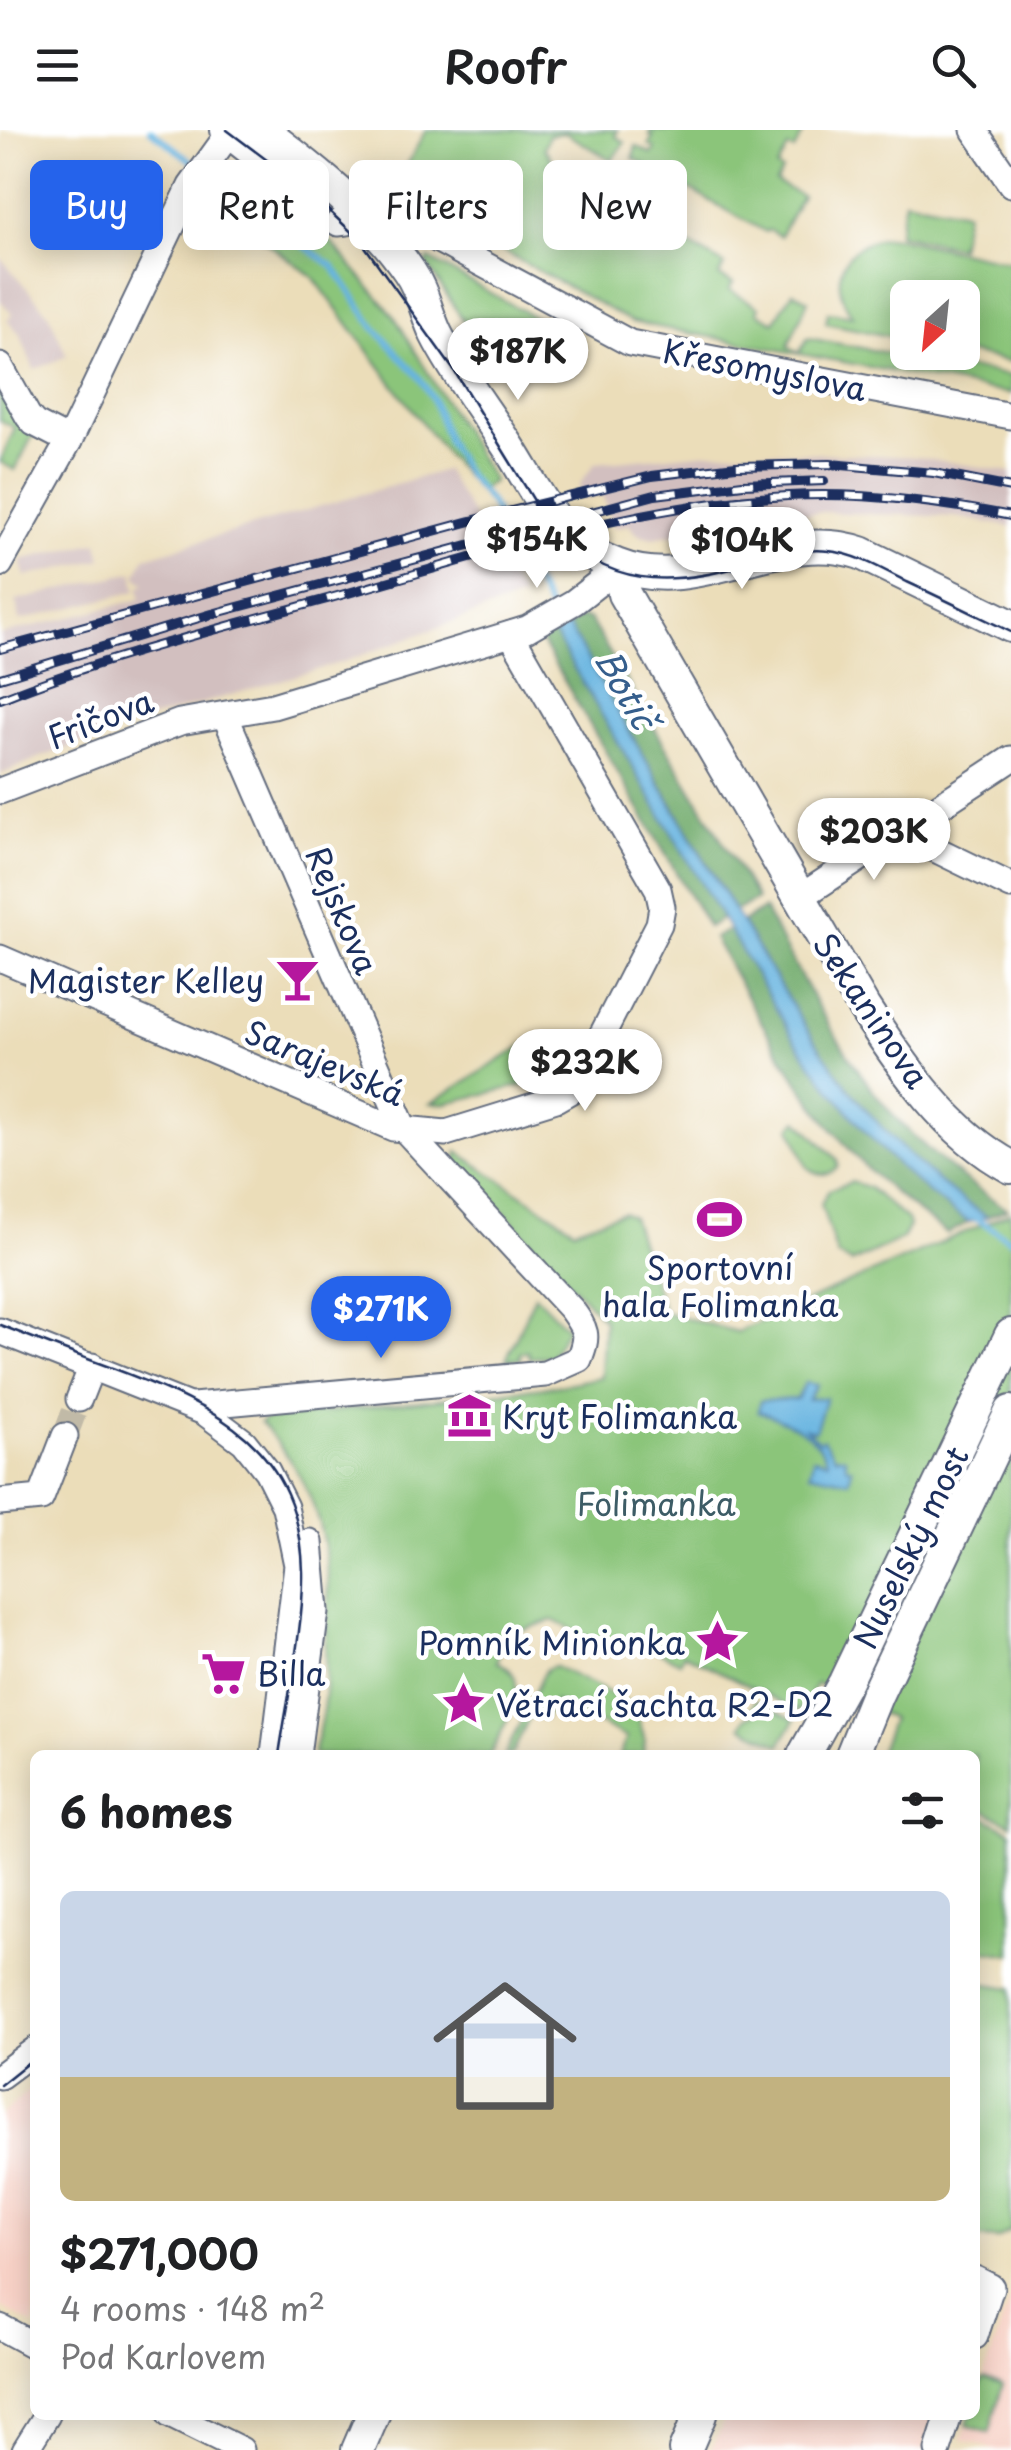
<!DOCTYPE html>
<meta charset="utf-8">
<style>
:root{--surface:#fff;--page:#f2f2f2;--text:#202124;--muted:#757577;--accent:#2563eb}
body{margin:0;font-family:"Playpen Sans",sans-serif;background:var(--page);color:var(--text);height:100vh;display:flex;flex-direction:column;font-size:38px;white-space:nowrap}
*{box-sizing:border-box;margin:0}
p{font-size:32px;color:var(--muted)}
.icon{flex:none;width:55px;height:55px;fill:none;stroke:currentColor;stroke-width:2;stroke-linecap:round;stroke-linejoin:round}
.map{position:relative;flex:1;overflow:hidden}
.drawer{position:absolute;left:30px;top:1620px;width:950px;height:670px;display:flex;flex-direction:column;background:var(--surface);border-radius:15px;box-shadow:0 5px 25px #0003}
.drawer>*{flex:none}
.hud{position:absolute;left:30px;top:30px;width:952px;height:90px;display:flex;gap:20px}
.needle{width:65px;rotate:207deg}
.controls{position:absolute;left:890px;top:150px;display:grid;gap:20px}
.controls a{display:grid;place-items:center;width:90px;height:90px;border-radius:15px;background:var(--surface);box-shadow:0 5px 25px #0003;font-size:50px}
.price{position:absolute;translate:-50% -85px;padding:0 22px;border-radius:35px;background:#fff;color:#222;font-size:32px;line-height:65px;filter:drop-shadow(0 2px 5px #0008)}
.price::after{content:'';position:absolute;left:50%;top:60px;width:30px;height:22px;margin-left:-15px;background:inherit;clip-path:polygon(0 0,100% 0,50% 100%)}
.price.on{background:var(--accent);color:#fff}
ul{padding:0;list-style:none}
li{display:grid;align-content:center;gap:20px;height:530px;padding:0 30px}
li span{display:grid;place-items:center;height:310px;border-radius:15px;color:#555}
li>.icon{margin-inline-start:auto}
span .icon{width:180px;height:180px;fill:#fffc;stroke-width:1}
li b{font-size:42px}
h2{display:flex;justify-content:space-between;align-items:center;height:120px;padding:0 30px;font-size:42px}
.tag{padding:0 35px;border-radius:15px;background:var(--surface);box-shadow:0 5px 25px #0003;font-size:35px;line-height:90px}
.tag.on{background:var(--accent);color:#fff}
header{display:flex;justify-content:space-between;align-items:center;height:130px;padding:0 30px;background:var(--surface);font-size:45px;font-weight:600}
.map>svg:first-child{display:block}
.built{fill:#f7d1c6}
.industrial{fill:#d2bfbf}
.green{fill:#8bc57a;stroke:#537a6c;stroke-width:2.5}
.forest{fill:#70aa6a;stroke:#466c64;stroke-width:2.5}
.water{fill:#66b4e0;stroke:#40729f;stroke-width:2.5}
.lines{fill:none;stroke-linecap:round;stroke-linejoin:round}
.stream{stroke:#66b4e0;stroke-width:6}
.minor-tunnel{stroke:#c1baa7;stroke-width:25;stroke-dasharray:25 12;stroke-linecap:butt}
.minor-casing{stroke:#646c7e;stroke-width:29}
.major-casing{stroke:#646c7e;stroke-width:36}
.minor{stroke:#fff;stroke-width:25}
.major{stroke:#fff;stroke-width:32}
.tram{stroke:#1b2f5e;stroke-width:2.5}
.rail-casing{stroke:#1b2f5e;stroke-width:10}
.rail{stroke:#fff;stroke-width:6;stroke-dasharray:19;stroke-linecap:butt}
.labels{text-anchor:middle;dominant-baseline:central;stroke-width:9;stroke-linejoin:round;paint-order:stroke}
.street-label{font-size:32px;fill:#1b2f5e;stroke:#fff}
.poi-label{font-size:32px;fill:#1b2f5e;stroke:#fff;text-anchor:start}
.park-label{font-size:32px;fill:#3d5c66;stroke:#fff}
.water-label{font-size:35px;font-style:italic;fill:#355e8c;stroke:#fff}
</style>
<header><svg class="icon" aria-label="menu" viewBox="0 0 24 24"><path d="M4 6h16M4 12h16M4 18h16"/></svg>Roofr<svg class="icon" aria-label="search" viewBox="0 0 24 24"><circle cx="10" cy="10" r="6"/><path d="M15 15l6 6"/></svg></header>
<div class="map">
<svg width="1011" height="2320" viewBox="0 0 1011 2320">
<rect width="100%" height="100%" fill="#fff"/>
<filter id="ink" filterUnits="userSpaceOnUse"><feTurbulence type="fractalNoise" baseFrequency=".01" numOctaves="2"/><feDisplacementMap in="SourceGraphic" scale="20" xChannelSelector="R" yChannelSelector="G"/><feConvolveMatrix kernelMatrix="1 2 1 2 8 2 1 2 1" color-interpolation-filters="sRGB"/></filter>
<filter id="wash" filterUnits="userSpaceOnUse"><feTurbulence type="fractalNoise" baseFrequency=".0048" numOctaves="4" result="noise"/><feDisplacementMap in="SourceGraphic" scale="40" xChannelSelector="R" yChannelSelector="G"/><feGaussianBlur stdDeviation="2.25" result="paint"/><feColorMatrix in="noise" values="0 0 0 0 0 0 0 0 0 0 0 0 0 0 0 0 0 1.4 0 .05"/><feComposite in="paint" operator="in"/></filter>
<g filter="url(#wash)">
<rect width="100%" height="100%" fill="#ebddb9"/>
<g class="built">
<path d="M 35,1955 L 35,2196 L 0,2177 L 0,1986 Z"/>
<path d="M 1011,2165 L 1011,2320 L 995,2320 L 962,2309 L 970,2285 L 975,2285 L 975,2271 Z"/>
<path d="M 726,2285 L 934,2285 L 923,2320 L 711,2320 Z"/>
</g>
<g class="industrial">
<path d="M 0,127 L 49,184 L 67,226 L 34,240 L 20,204 L 7,190 L 12,184 L 0,170 Z"/>
<path d="M 762,321 L 917,327 L 1011,342 L 1011,397 L 956,387 L 819,382 L 748,390 L 713,399 L 653,408 L 637,404 L 629,395 L 614,398 L 603,366 L 583,370 L 581,362 L 579,355 L 595,333 L 711,322 Z"/>
<path d="M 445,340 L 522,467 L 343,532 L 154,588 L 36,629 L 0,645 L 0,505 L 141,469 L 139,457 L 145,454 L 136,445 L 145,427 Z"/>
<path d="M 98,412 L 102,429 L 25,447 L 21,430 Z"/>
<path d="M 133,442 L 137,461 L 19,491 L 16,471 Z"/>
</g>
<g class="green">
<path d="M 426,0 L 618,0 L 615,6 L 625,12 L 612,30 L 565,3 L 549,5 L 544,18 L 552,29 L 548,36 L 556,40 L 548,56 L 607,89 L 619,75 L 725,135 L 719,146 L 733,153 L 729,160 L 759,177 L 757,182 L 774,192 L 793,162 L 808,170 L 788,216 L 799,223 L 808,208 L 1011,246 L 1011,264 L 632,192 L 393,61 Z"/>
<path d="M 651,0 L 805,0 L 794,20 L 788,18 L 777,38 L 782,41 L 776,52 L 802,66 L 780,106 L 768,100 L 766,102 L 633,28 L 636,16 L 652,24 L 655,18 L 649,15 L 653,6 L 649,4 Z"/>
<path d="M 228,32 L 327,107 L 394,186 L 493,351 L 479,361 L 448,327 L 313,147 L 206,67 Z"/>
<path d="M 905,70 L 966,82 L 959,117 L 898,104 Z"/>
<path d="M 894,107 L 1011,132 L 1011,232 L 963,222 L 962,168 L 908,168 L 907,210 L 826,193 L 828,182 L 853,186 C 823,148 847,107 894,107 Z"/>
<path d="M 429,129 L 552,197 L 550,208 L 465,193 L 426,133 Z"/>
<path d="M 0,256 L 34,303 L 15,340 L 0,332 L 15,298 L 0,290 Z"/>
<path d="M 528,913 L 550,949 L 442,974 L 431,973 Z"/>
<path d="M 798,990 L 837,1029 L 838,1036 C 829,1047 817,1046 807,1037 L 791,997 Z"/>
<path d="M 458,1022 L 574,1099 L 623,1082 L 632,1087 L 664,1182 L 737,1202 L 1011,1082 L 1011,1694 L 975,1675 L 975,1625 L 878,1625 L 892,1589 L 817,1553 L 800,1581 L 684,1524 L 680,1532 L 631,1508 L 623,1524 L 553,1490 L 506,1505 L 497,1532 C 538,1547 502,1599 490,1625 L 313,1625 C 317,1608 322,1590 324,1572 C 327,1552 324,1531 326,1511 C 334,1424 322,1358 260,1293 L 266,1289 L 562,1255 L 601,1247 L 604,1190 L 456,1031 Z"/>
<path d="M 851,1052 L 868,1057 L 907,1090 L 909,1096 L 902,1109 L 851,1133 L 837,1125 L 821,1074 L 829,1060 Z"/>
<path d="M 535,1165 L 567,1198 L 551,1226 L 529,1228 L 528,1222 L 520,1222 L 520,1229 L 506,1230 Z"/>
<path d="M 554,1536 L 632,1574 L 631,1579 L 636,1582 L 645,1610 L 643,1625 L 619,1625 L 627,1608 L 555,1571 L 544,1589 L 530,1585 L 512,1625 L 505,1625 L 542,1546 L 546,1539 Z"/>
<path d="M 756,1570 L 795,1590 L 780,1615 L 742,1596 L 747,1587 L 754,1584 L 752,1578 Z"/>
<path d="M 981,1685 L 1011,1701 L 1011,1825 L 975,1819 L 975,1696 Z"/>
<path d="M 975,1852 L 1011,1858 L 1011,2100 L 998,2109 L 975,2108 Z"/>
<path d="M 986,2248 L 1003,2254 L 989,2303 L 967,2295 L 970,2285 L 975,2285 L 975,2271 L 982,2249 Z"/>
</g>
<g class="forest">
<path d="M 582,487 L 590,490 L 757,769 L 735,781 L 568,496 Z"/>
<path d="M 554,504 L 723,788 L 708,797 L 541,511 Z"/>
<path d="M 764,779 C 798,842 832,906 875,963 C 911,1010 958,1047 1007,1079 L 987,1087 C 869,1011 811,909 742,792 Z"/>
<path d="M 730,799 C 794,910 859,1020 969,1092 L 947,1104 C 916,1080 884,1057 858,1029 C 798,964 757,885 714,808 Z"/>
</g>
<g class="water">
<path d="M 568,496 C 624,592 679,689 737,785 C 809,904 866,1009 987,1087 L 969,1092 C 895,1044 840,976 791,904 L 554,504 Z"/>
<path d="M 805,1253 L 817,1255 L 808,1269 L 826,1268 L 815,1301 L 806,1299 L 819,1311 L 823,1309 L 834,1326 L 845,1327 L 846,1336 L 852,1338 L 849,1351 L 810,1343 L 813,1328 L 827,1331 C 818,1303 785,1291 758,1281 L 760,1271 L 797,1269 Z"/>
</g>
<g class="lines">
<g class="stream">
<path d="M 150,0 L 197,35"/>
<path d="M 207,42 L 266,90 L 333,136 L 374,197 L 420,248 L 433,269 L 448,312 L 466,343 L 489,371 L 550,480"/>
<path d="M 970,1085 L 1011,1110"/>
</g>
</g>
</g>
<g filter="url(#ink)">
<g class="lines">
<path class="minor-tunnel" d="M 65,1306 L 79,1269"/>
<defs>
<g id="minor">
<path d="M 974,0 L 1011,54"/>
<path d="M 338,93 L 354,91 L 414,97 L 630,213 L 1011,286"/>
<path d="M 0,236 L 28,286 L 34,293 L 69,311"/>
<path d="M 0,434 L 69,311 L 191,56 L 230,2"/>
<path d="M 0,661 L 180,592 L 273,576 L 527,499 L 574,472 L 619,437"/>
<path d="M 902,703 L 1011,756"/>
<path d="M 799,768 L 1011,629"/>
<path d="M 0,828 L 393,998 L 446,1003 L 556,969 L 570,961 L 580,948 L 659,794 L 662,777 L 658,759 L 511,504"/>
<path d="M 0,1201 L 204,1282 L 244,1312 L 267,1341 L 285,1377 L 297,1435 L 274,1625"/>
<path d="M 79,1269 L 92,1236"/>
<path d="M 193,1276 L 545,1244 L 579,1229 C 589,1204 586,1200 571,1179 L 404,999 L 225,585"/>
<path d="M 0,1372 L 41,1368 L 65,1306"/>
<path d="M 297,1625 L 316,1481 L 310,1412"/>
<path d="M 0,1946 L 35,1920"/>
<path d="M 975,2149 L 991,2157 L 975,2206"/>
<path d="M 0,2197 L 35,2216"/>
<path d="M 170,2285 L 241,2320"/>
<path d="M 25,2320 L 47,2285"/>
<path d="M 938,2320 L 949,2285"/>
</g>
<g id="major">
<path d="M 227,0 L 273,36"/>
<path d="M 261,0 C 315,41 371,85 409,141 C 423,161 426,183 436,204 C 455,242 483,277 506,313 C 525,342 542,377 565,402 C 579,417 597,428 616,435 C 699,468 778,395 861,423 L 1011,496"/>
<path d="M 619,437 L 624,464 L 864,878 C 903,937 947,1003 1011,1037"/>
<path d="M 804,1625 L 845,1552 L 1011,1205"/>
<path d="M 852,1625 L 876,1566 L 1011,1282"/>
<path d="M 358,2320 L 373,2285"/>
<path d="M 685,2320 L 700,2285"/>
</g>
</defs>
<use href="#minor" class="minor-casing"/>
<use href="#major" class="major-casing"/>
<use href="#minor" class="minor"/>
<use href="#major" class="major"/>
<g class="tram">
<path d="M 227,0 L 308,61 L 361,111 L 453,239 L 549,395 C 607,458 670,457 746,435 C 773,428 801,417 829,421 C 857,424 882,439 907,452 C 942,468 976,485 1011,502"/>
<path d="M 0,1195 C 38,1210 76,1225 115,1239 C 218,1278 300,1317 303,1442 C 304,1496 287,1570 279,1625"/>
<path d="M 0,1955 L 35,1927"/>
</g>
<defs>
<g id="rail">
<path d="M 0,519 L 467,392 L 652,346 L 736,336 L 830,334 L 934,343 L 1011,358"/>
<path d="M 0,548 L 212,484 L 655,365 L 743,354 L 824,351"/>
<path d="M 0,569 C 107,526 223,498 334,467 C 493,423 655,366 823,365 C 886,365 949,374 1011,386"/>
</g>
</defs>
<use href="#rail" class="rail-casing"/>
<use href="#rail" class="rail"/>
</g>
</g>
<defs>
<symbol id="bar-bare" viewBox="-9 -9 18 18"><path d="M-6-5H6L.8 .8V4.5H3.5V6h-7V4.5H-.8V.8Z" fill="#b5179e" stroke="#fff" stroke-width="2.5" paint-order="stroke"/></symbol>
<symbol id="stadium-bare" viewBox="-9 -9 18 18"><path d="M0-5a6.5 5 0 1 0 0 10a6.5 5 0 1 0 0-10ZM-3.5-1.8h7v3.6h-7Z" fill="#b5179e" stroke="#fff" stroke-width="2.5" paint-order="stroke"/></symbol>
<symbol id="museum-bare" viewBox="-9 -9 18 18"><path d="M0-6L6-3V-2H-6V-3ZM-5-1h2V3h-2ZM-1-1h2V3h-2ZM3-1h2V3H3ZM-6 4H6V6H-6Z" fill="#b5179e" stroke="#fff" stroke-width="2.5" paint-order="stroke"/></symbol>
<symbol id="sight-bare" viewBox="-9 -9 18 18"><path d="M0-6L1.8-2.2L6-1.7L2.9 1.2L3.7 5.4L0 3.3L-3.7 5.4L-2.9 1.2L-6-1.7L-1.8-2.2Z" fill="#b5179e" stroke="#fff" stroke-width="2.5" paint-order="stroke"/></symbol>
<symbol id="supermarket-bare" viewBox="-9 -9 18 18"><path d="M-6-5.5h2.5l.6 2H6L4.5 2H-2.5L-4.4-4H-6ZM-1.5 3.2a1.3 1.3 0 1 0 .1 0ZM3 3.2a1.3 1.3 0 1 0 .1 0Z" fill="#b5179e" stroke="#fff" stroke-width="2.5" paint-order="stroke"/></symbol>
</defs>
<g fill-rule="evenodd">
<use href="#bar-bare" x="266" y="818" width="63" height="63"/>
<use href="#stadium-bare" x="688" y="1058" width="63" height="63"/>
<use href="#museum-bare" x="438" y="1254" width="63" height="63"/>
<use href="#sight-bare" x="686" y="1480" width="63" height="63"/>
<use href="#supermarket-bare" x="192" y="1512" width="63" height="63"/>
<use href="#sight-bare" x="432" y="1542" width="63" height="63"/>
</g>
<g class="labels">
<g class="street-label">
<text transform="translate(765 239) rotate(11)">Křesomyslova</text>
<text transform="translate(100 588) rotate(-21)">Fričova</text>
<text transform="translate(343 780) rotate(67)">Rejskova</text>
<text transform="translate(872 880) rotate(56)">Sekaninova</text>
<text transform="translate(325 932) rotate(23)">Sarajevská</text>
<text transform="translate(910 1417) rotate(-64)">Nuselský most</text>
</g>
<g class="poi-label">
<text x="264" y="850" text-anchor="end">Magister Kelley</text>
<text x="720" y="1137" text-anchor="middle">Sportovní<tspan x="720" dy="37">hala Folimanka</tspan></text>
<text x="502" y="1286">Kryt Folimanka</text>
<text x="685" y="1512" text-anchor="end">Pomník Minionka</text>
<text x="257" y="1543">Billa</text>
<text x="496" y="1574">Větrací šachta R2-D2</text>
</g>
<g class="park-label">
<text x="656" y="1373">Folimanka</text>
</g>
<g class="water-label">
<text transform="translate(627 558) rotate(60)">Botič</text>
</g>
</g>
</svg>
<div class="controls">
<a><svg class="needle" viewBox="-14 -14 28 28"><path d="M0-13l5 13h-10z" fill="#e53935"/><path d="M0 13l5-13h-10z" fill="#757577"/></svg></a>
</div>
<b class="price" style="left:518px;top:273px">$187K</b>
<b class="price" style="left:537px;top:461px">$154K</b>
<b class="price" style="left:742px;top:462px">$104K</b>
<b class="price" style="left:874px;top:753px">$203K</b>
<b class="price" style="left:585px;top:984px">$232K</b>
<b class="price on" style="left:381px;top:1231px">$271K</b>
<div class="hud">
<a class="tag on">Buy</a>
<a class="tag">Rent</a>
<a class="tag">Filters</a>
<a class="tag">New</a>
</div>
<section class="drawer">
<h2>6 homes<svg class="icon" aria-label="filters" viewBox="0 0 24 24"><path d="M4 7h16M4 17h16"/><circle cx="9" cy="7" r="2"/><circle cx="15" cy="17" r="2"/></svg></h2>
<ul>
<li><span style="background:linear-gradient(#c9d6e8 60%,#c2b280 0)"><svg class="icon" aria-label="home" viewBox="0 0 24 24"><path d="M3 11l9-7 9 7M6 9v11h12V9"/></svg></span><div><b>$271,000</b><p>4 rooms · 148 m²</p><p>Pod Karlovem</p></div></li>
</ul>
</section>
</div>
